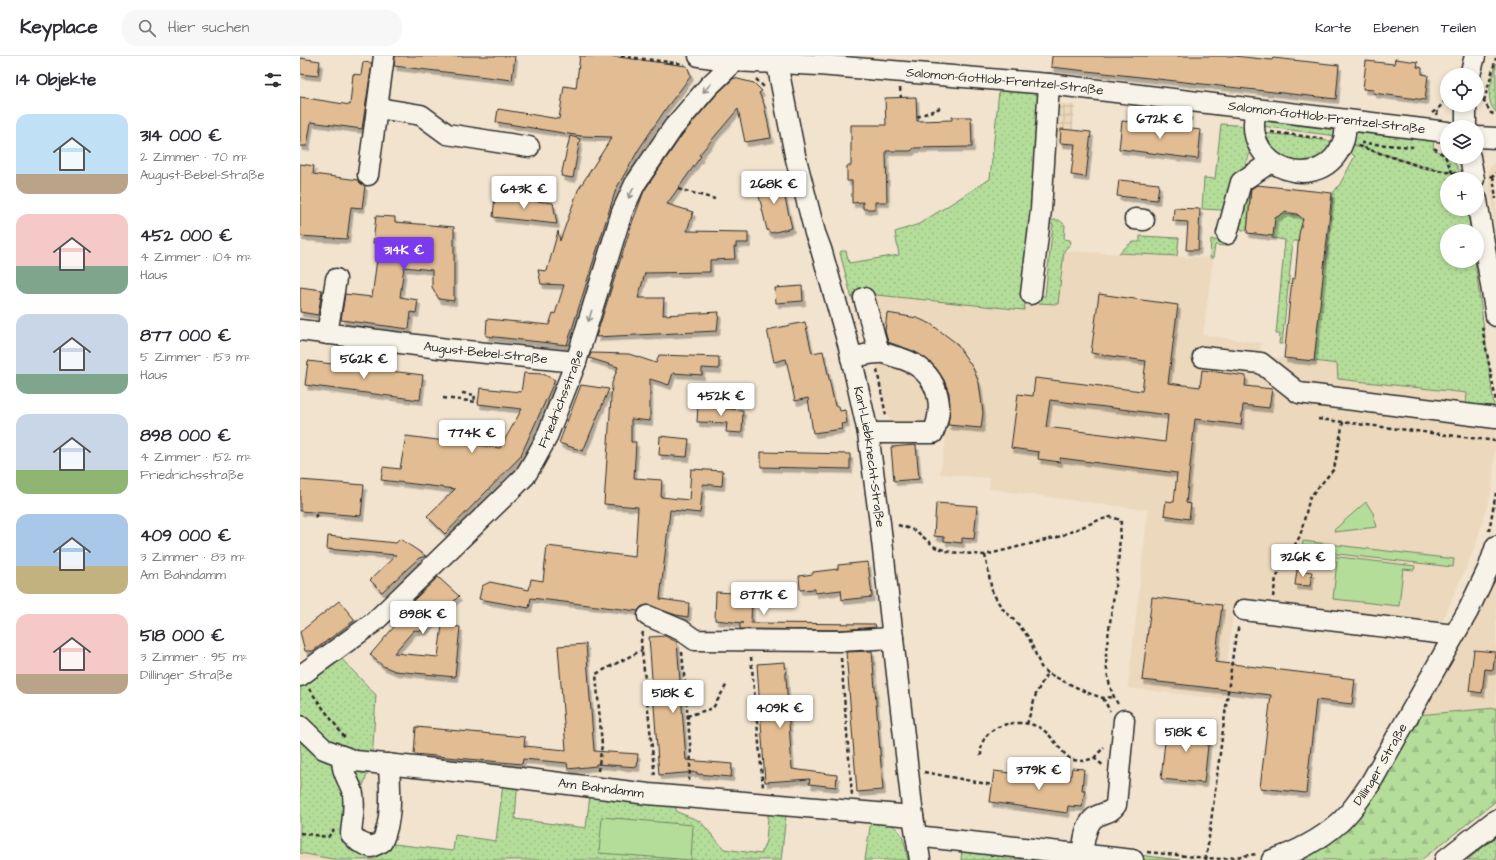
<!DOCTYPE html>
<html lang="de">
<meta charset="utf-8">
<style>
:root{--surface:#fff;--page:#f7f7f7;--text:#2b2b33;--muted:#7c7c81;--line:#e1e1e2;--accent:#7c3aed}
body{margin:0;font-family:"Architects Daughter",sans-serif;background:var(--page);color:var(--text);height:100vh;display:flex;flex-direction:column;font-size:15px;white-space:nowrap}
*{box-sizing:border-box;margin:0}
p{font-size:13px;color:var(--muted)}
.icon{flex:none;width:22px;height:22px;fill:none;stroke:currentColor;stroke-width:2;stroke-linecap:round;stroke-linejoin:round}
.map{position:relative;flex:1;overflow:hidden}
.details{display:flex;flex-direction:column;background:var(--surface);width:300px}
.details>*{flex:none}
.tools{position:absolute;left:1140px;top:12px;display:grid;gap:8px}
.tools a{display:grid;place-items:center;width:44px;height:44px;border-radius:50%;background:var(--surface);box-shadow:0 2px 6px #0003;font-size:20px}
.price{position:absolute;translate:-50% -34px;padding:0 9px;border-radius:4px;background:#fff;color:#222;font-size:13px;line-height:26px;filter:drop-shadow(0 1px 2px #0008)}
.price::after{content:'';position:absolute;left:50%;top:24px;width:12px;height:9px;margin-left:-6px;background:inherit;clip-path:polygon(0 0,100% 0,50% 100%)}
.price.selected{background:var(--accent);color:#fff}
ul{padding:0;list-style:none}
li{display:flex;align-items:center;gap:12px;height:100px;padding:0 16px}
li span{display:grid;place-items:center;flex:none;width:112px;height:80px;border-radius:12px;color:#555}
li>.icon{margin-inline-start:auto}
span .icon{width:48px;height:48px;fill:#fffc;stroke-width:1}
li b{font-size:17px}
h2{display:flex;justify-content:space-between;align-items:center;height:48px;padding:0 16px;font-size:17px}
header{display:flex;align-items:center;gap:24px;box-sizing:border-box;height:56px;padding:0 20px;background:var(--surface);border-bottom:1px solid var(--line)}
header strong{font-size:19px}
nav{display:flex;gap:22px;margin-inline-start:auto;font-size:14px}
.search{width:280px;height:36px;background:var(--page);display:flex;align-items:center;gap:10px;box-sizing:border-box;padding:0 14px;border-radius:16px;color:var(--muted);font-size:15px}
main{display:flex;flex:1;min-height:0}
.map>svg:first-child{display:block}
.built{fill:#ecd8bc}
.industrial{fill:url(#industrial-grid)}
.grass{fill:url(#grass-dots);stroke:#708462}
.forest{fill:url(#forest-firs);stroke:#708462}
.pitch{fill:#b4dd9a;stroke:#708462}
.building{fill:#e2bd93;stroke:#2b2b2b;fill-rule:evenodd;filter:url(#shadow)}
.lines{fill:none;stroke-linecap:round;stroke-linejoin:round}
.minor-casing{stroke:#2b2b2b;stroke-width:23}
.major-casing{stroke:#2b2b2b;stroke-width:25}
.path{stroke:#2b2b2b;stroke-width:2.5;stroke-dasharray:4 3;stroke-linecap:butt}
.minor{stroke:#f7f3e8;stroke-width:20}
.major{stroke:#f7f3e8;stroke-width:22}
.oneway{stroke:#918f8a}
.labels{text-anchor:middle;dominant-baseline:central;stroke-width:3;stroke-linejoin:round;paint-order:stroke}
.street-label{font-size:13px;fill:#2b2b2b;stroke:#f7f3e8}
</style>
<header>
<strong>Keyplace</strong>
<div class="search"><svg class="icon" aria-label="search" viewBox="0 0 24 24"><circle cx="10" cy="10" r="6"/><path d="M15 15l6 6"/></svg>Hier suchen</div>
<nav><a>Karte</a><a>Ebenen</a><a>Teilen</a></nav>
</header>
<main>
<section class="details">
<h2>14 Objekte<svg class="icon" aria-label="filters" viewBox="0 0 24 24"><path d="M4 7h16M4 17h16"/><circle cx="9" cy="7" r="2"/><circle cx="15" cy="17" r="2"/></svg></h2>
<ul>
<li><span style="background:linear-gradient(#bfe0f5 75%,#b9a48a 0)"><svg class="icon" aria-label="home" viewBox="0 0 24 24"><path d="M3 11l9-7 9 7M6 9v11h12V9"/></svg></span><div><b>314 000 €</b><p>2 Zimmer · 70 m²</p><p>August-Bebel-Straße</p></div></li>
<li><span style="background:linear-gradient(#f6c9c9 65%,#7fa58c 0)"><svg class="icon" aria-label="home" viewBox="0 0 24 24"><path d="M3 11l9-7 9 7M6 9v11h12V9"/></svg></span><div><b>452 000 €</b><p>4 Zimmer · 104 m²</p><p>Haus</p></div></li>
<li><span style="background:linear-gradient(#c9d6e8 75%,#7fa58c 0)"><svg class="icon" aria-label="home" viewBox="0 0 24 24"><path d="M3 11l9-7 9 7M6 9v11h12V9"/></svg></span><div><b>877 000 €</b><p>5 Zimmer · 153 m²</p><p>Haus</p></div></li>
<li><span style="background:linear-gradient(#c9d6e8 70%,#8fb573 0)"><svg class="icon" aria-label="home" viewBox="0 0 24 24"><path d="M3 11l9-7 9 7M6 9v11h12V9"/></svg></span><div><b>898 000 €</b><p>4 Zimmer · 152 m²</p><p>Friedrichsstraße</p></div></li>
<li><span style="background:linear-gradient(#a9c7e8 65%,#c2b280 0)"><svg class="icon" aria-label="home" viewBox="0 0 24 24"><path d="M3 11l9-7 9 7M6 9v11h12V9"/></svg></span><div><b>409 000 €</b><p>3 Zimmer · 83 m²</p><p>Am Bahndamm</p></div></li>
<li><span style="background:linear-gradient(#f6c9c9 75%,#b9a48a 0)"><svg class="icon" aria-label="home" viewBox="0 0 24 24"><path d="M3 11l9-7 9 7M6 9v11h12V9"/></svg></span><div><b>518 000 €</b><p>3 Zimmer · 95 m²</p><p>Dillinger Straße</p></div></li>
</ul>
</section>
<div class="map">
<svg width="1196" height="804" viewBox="0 0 1196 804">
<defs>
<pattern id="industrial-grid" width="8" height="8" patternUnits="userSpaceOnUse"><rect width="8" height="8" fill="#ecd8bc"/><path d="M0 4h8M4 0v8" fill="none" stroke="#cbbaa2"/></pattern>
<pattern id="grass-dots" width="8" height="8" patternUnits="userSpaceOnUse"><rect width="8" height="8" fill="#b4dd9a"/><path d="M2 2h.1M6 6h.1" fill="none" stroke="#9bbe85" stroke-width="1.8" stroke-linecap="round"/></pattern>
<pattern id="forest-firs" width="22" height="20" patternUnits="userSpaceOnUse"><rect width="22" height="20" fill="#b4dd9a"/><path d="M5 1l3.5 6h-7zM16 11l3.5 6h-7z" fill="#9bbe85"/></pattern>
<filter id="shadow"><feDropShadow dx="2.5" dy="4.5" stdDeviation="0" flood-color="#0004"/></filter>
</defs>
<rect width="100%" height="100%" fill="#f1e3ce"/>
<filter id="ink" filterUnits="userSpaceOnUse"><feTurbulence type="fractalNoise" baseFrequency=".025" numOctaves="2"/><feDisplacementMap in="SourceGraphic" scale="8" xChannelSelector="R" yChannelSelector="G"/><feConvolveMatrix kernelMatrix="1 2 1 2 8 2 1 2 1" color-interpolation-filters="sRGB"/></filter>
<g filter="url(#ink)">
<g class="built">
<path d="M 1196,104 L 1196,183 L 1188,114 Z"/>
<path d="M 764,195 L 913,202 L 903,279 L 961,287 L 960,300 L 1038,308 L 1038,323 L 1167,337 L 1166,348 L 1194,350 L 1195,391 L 1192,435 L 1175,491 L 1141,568 L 934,548 L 923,643 L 828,632 L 848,454 L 689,433 L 690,422 L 640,418 L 646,382 L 599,371 L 589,363 L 566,266 L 556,259 L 552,243 L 567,238 L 724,254 L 724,246 L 758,247 Z"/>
<path d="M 1196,511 L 1196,652 L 1117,659 Z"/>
<path d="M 0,797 L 14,799 L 38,804 L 0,804 Z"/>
</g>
<path class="industrial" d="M 758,48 L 775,49 L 771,91 L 754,90 Z"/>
<g class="grass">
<path d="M 1196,7 L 1196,56 C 1183,44 1193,22 1196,7 Z"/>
<path d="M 700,25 L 749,29 L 740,154 L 724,254 L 567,238 L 552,243 L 540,197 L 541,195 L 546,195 L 549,207 L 599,199 L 595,176 L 619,168 L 690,123 Z"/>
<path d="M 966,60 L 1038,70 L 1036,80 L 961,70 Z"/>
<path d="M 1047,65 L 1135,75 L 1133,93 L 1153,103 L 1160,117 L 1122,110 L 1044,85 Z"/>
<path d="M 921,68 L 949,70 L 949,100 L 921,168 L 922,154 L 902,153 L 904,122 L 915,123 Z"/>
<path d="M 960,77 L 996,80 L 1034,86 L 1022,103 L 984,109 Z"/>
<path d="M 1047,88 L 1068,93 L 1122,112 L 1160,118 L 1161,123 L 1147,123 L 1147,153 L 1167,153 L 1171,175 L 1147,175 L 1147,205 L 1175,205 L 1194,350 L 1166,348 L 1167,337 L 1038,323 L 1037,308 L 1014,305 L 1022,226 L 1013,208 L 1026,208 L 1033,137 L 1040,128 L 1055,100 L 1044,93 Z"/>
<path d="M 951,126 L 947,174 L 942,174 L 939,170 Z"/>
<path d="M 975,157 L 1005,160 L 1002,185 L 993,185 L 982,288 L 979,288 L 980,278 L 976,278 L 985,184 L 972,182 Z"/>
<path d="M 749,164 L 759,164 L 765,169 L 764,183 L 770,184 L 771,187 L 764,195 L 758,248 L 736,247 L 736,240 L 745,240 L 753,168 L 746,168 Z"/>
<path d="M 840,180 L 879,182 L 877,200 L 819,197 L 832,186 L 840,186 Z"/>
<path d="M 911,183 L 925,187 L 925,190 L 915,189 L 913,202 L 910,202 Z"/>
<path d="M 35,596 L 76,639 L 72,706 L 43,782 L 153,795 L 155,779 L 196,785 L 204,720 L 218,722 L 215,763 L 286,772 L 290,739 L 375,750 L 377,756 L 400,765 L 424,793 L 461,798 L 466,785 L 469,749 L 487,750 L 481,804 L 38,804 L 0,797 L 0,621 Z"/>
<path d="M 572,758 C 601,774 602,771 608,804 L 565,804 Z"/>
<path d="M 663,778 L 880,804 L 661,804 Z"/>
<path d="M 1196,781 L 1196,804 L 1167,804 Z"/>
</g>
<path class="forest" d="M 1196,652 L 1196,745 L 1121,804 L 963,804 L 1023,780 L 1117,659 Z"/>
<g class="pitch">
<path d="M 1066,446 L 1073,457 L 1077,471 L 1035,476 L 1034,474 Z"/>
<path d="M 1003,485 L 1154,503 L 1153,511 L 1002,494 Z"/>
<path d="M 1013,498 L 1115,510 L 1114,514 L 1103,513 L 1099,550 L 1033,543 L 1037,505 L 1013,503 Z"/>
<path d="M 302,761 L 393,769 L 391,804 L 299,797 Z"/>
</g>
<g class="building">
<path d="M 95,0 L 215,0 L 212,24 L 94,10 Z"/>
<path d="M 280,0 L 310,0 L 387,10 L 391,20 L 367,51 L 339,93 L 316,133 L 267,289 L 186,280 L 187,263 L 249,269 L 253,257 L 255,258 L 264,229 L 241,228 L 238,214 L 247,215 L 258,175 L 260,185 L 278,134 L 312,81 L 281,80 L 196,66 L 198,53 L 259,63 L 264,30 L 276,32 Z"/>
<path d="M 752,0 L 934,0 L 972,4 L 973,2 L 1039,9 L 1036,43 L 751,11 Z"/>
<path d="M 0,2 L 20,5 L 18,20 L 0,18 Z"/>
<path d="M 1095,3 L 1118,6 L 1117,11 L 1122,12 L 1122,18 L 1128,19 L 1125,44 L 1073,37 L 1074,34 L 1063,33 L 1066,5 L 1094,8 Z"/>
<path d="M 63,6 L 72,7 L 62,73 L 11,66 L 7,90 L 0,90 L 0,41 L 50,49 L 53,18 L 61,19 Z"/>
<path d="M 434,22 L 454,27 L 462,35 L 459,37 L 464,48 L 471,82 L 445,86 L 438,53 L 399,99 L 401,100 L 367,148 L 393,156 L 387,175 L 448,176 L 448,187 L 436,187 L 436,191 L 434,191 L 435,203 L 410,204 L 410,216 L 345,217 L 338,242 L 364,242 L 363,259 L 419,256 L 417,275 L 296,281 L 332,167 L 344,135 L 382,79 L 417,38 Z"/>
<path d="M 616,41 L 617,65 L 652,64 L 652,61 L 671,61 L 672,91 L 614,92 L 611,95 L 586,95 L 587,146 L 575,146 L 575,153 L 563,153 L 563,146 L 552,147 L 552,125 L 547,125 L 547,110 L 551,110 L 551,69 L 586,69 L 585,42 Z"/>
<path d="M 822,65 L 901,74 L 898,103 L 819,93 Z"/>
<path d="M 761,73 L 791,76 L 786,121 L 771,119 L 775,88 L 760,87 Z"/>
<path d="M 270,80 L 280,83 L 273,122 L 261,120 Z"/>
<path d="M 0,108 L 14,110 L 13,118 L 58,124 L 65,130 L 62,152 L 51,151 L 47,183 L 0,180 Z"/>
<path d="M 480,121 L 492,172 L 471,177 L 467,174 L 456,127 Z"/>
<path d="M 819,124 L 859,128 L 857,144 L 817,140 Z"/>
<path d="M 957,129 L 1032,137 L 1014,305 L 984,302 L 992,223 L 995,223 L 999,178 L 1003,163 L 997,158 L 985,156 L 975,162 L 973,180 L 947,177 L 951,133 Z"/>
<path d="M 195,140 L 253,147 L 257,168 L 193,161 Z"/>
<path d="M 874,152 L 900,153 L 898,194 L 886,194 L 888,166 L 873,165 Z"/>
<path d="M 76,160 L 95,161 L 95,166 L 154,171 L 154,245 L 139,243 L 132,231 L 132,214 L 104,211 L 100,241 L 118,244 L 116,257 L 111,256 L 109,273 L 41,264 L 45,238 L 72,241 L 79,188 L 73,187 Z"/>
<path d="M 502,230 L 503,245 L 476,247 L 475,232 Z"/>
<path d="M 0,231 L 22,234 L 18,259 L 0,256 Z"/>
<path d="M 799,238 L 878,249 L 868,327 L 900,331 L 902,314 L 946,320 L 945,330 L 972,333 L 969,352 L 943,349 L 941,369 L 895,363 L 886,447 L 891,448 L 889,463 L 864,459 L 866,445 L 874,446 L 877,417 L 760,402 L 760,406 L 738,403 L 739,396 L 711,392 L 718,338 L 733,340 L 735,322 L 842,335 L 846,305 L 791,297 ZM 750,344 L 868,359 L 865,386 L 746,371 Z"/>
<path d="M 587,257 L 617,262 L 631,268 L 656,287 L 673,312 L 679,327 L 683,357 L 681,372 L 648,369 L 650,351 L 649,337 L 644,324 L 636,312 L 625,302 L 613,295 L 588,286 L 585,275 Z"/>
<path d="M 505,266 L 512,297 L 523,295 L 535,350 L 539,350 L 540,355 L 545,354 L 547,367 L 541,368 L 542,373 L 513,377 L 508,342 L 495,345 L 486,303 L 474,306 L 467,274 Z"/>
<path d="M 291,297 L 329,298 L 356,307 L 359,299 L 419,301 L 419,313 L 402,312 L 402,319 L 373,317 L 369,329 L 350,323 L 350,365 L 331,363 L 331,386 L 336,386 L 334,422 L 362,424 L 361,441 L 389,444 L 391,413 L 423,415 L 422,430 L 403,428 L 400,457 L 370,454 L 360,543 L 389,547 L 388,561 L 376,559 L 347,549 L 341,551 L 338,555 L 231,542 L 229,552 L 179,543 L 182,530 L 190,526 L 229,534 L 231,523 L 243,525 L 247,490 L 335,501 L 338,451 L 304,448 L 312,327 L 318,311 L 289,302 Z"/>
<path d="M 8,305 L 123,319 L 120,344 L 5,329 Z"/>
<path d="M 224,317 L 243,318 L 255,324 L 220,401 L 145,478 L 127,460 L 155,433 L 81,424 L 83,411 L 100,413 L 106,380 L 200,392 L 222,353 L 178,348 L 180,332 L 221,336 Z"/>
<path d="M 281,329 L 309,333 L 283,395 L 259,387 Z"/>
<path d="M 398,347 L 411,348 L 411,352 L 443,354 L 442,377 L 426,376 L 427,367 L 397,366 Z"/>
<path d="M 360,380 L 389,383 L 387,401 L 359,399 Z"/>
<path d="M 616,389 L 619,423 L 594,425 L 591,391 Z"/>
<path d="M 461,396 L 550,398 L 550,413 L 461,411 Z"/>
<path d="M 0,424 L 64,429 L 61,460 L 0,455 Z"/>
<path d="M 636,447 L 677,450 L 674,483 L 662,482 L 662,487 L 644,485 L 644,481 L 634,480 Z"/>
<path d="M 28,480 L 96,487 L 100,483 L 126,500 L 119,502 L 82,536 L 70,524 L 96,499 L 27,493 Z"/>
<path d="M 568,506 L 572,541 L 542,544 L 541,534 L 515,537 L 515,533 L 500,534 L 499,520 L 513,518 L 513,516 L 538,513 L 538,509 Z"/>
<path d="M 997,514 L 1012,516 L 1010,530 L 995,529 Z"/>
<path d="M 138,521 L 159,540 L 124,575 L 114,574 L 94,597 L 138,601 L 142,569 L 160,571 L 155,621 L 95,615 L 83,610 L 70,599 L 99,565 L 95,562 Z"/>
<path d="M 416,536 L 452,538 L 451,567 L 575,568 L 576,571 L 540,574 L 440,573 L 440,567 L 443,567 L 415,564 Z"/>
<path d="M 852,541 L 922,549 L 915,606 L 1055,623 L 1052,648 L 1016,644 L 1006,737 L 960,732 L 971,639 L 842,624 Z"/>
<path d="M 39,545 L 55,564 L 13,595 L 5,595 L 0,576 Z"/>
<path d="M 365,580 L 377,586 L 386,704 L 432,708 L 431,721 L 397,718 L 397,716 L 359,719 L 349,581 Z"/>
<path d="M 286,588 L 294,695 L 338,698 L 337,711 L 296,708 L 296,710 L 268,713 L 267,707 L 223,703 L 222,708 L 114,698 L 116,671 L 225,681 L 224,690 L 266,694 L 258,590 Z"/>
<path d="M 1174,594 L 1195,596 L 1193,614 L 1185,613 L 1182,637 L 1169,635 Z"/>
<path d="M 572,595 L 583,734 L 557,736 L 546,596 Z"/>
<path d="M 485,606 L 492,713 L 537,719 L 536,731 L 509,728 L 510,723 L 465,726 L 457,608 Z"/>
<path d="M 867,667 L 910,671 L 904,727 L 861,723 Z"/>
<path d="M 772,712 L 784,713 L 782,734 L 785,734 L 782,751 L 768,750 L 767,757 L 690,746 L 694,715 L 770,724 Z"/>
</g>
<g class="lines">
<defs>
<g id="minor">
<path id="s1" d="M 399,0 L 435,5 L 519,9 L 749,28 L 1147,76"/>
<path id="s2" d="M 477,7 L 495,99 L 515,177 L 521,193 L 549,291 L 568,377 L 580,467 L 613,760 L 620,804"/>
<path d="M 1170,19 L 1175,0"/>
<path d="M 1166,49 L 1166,71"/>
<path d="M 78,52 L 121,59 L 147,78 L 229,91"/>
<path d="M 956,54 C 940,114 1023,141 1043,86 C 1046,80 1045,71 1046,65"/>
<path d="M 1177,81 L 1196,82"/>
<path d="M 1170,101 L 1174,123"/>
<path d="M 68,119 L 84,0"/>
<path d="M 1177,144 L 1196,260"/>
<path d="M 835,163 L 844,164"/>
<path d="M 927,178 L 941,126 L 971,106"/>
<path d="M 731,238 L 741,154 L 749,28"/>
<path d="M 564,242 L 579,296"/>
<path id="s3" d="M 0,274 L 147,293 L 276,306"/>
<path d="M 27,278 L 36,223"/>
<path d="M 903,301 L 961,307 L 999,337 L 1196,362"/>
<path d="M 551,302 C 560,300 570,297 579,297 C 584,296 591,300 596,301 C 633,310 648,343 633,377 L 568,377"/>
<path d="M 944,554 L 1154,579"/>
<path d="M 348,560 L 381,574 L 395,584 L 540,585 L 593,582"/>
<path id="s4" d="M 0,620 L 74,566 L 92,549 L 211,434 L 225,420 L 234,405 L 246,383 L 276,306 L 322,156 L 335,128 L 373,72 L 409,30 L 435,5"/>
<path id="s5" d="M 0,670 L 24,693 L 55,705 L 204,720 L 348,738 L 613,760"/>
<path d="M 43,701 C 40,713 48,723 52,734 C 56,747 52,764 51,778 L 59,786 L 71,791 L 82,786 C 93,763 90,733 89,708"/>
<path d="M 616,780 L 833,804"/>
<path d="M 782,798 C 784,786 785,766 797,760 C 805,756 811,757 816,749 L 824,664"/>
<path id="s6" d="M 972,804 C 995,797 1021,783 1039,767 C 1052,756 1061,741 1070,728 L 1168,555 L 1189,511 L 1196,490"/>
</g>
<path id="major" d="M 1146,804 L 1196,765"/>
</defs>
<use href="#minor" class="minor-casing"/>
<use href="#major" class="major-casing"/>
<g class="path">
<path d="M 321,0 L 384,8"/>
<path d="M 456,23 L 464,31"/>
<path d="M 600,32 L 601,42"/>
<path d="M 1183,44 L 1191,57 L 1196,59"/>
<path d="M 1184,45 L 1196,2"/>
<path d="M 1132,57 L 1138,53"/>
<path d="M 1137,59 L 1138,53 L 1147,42"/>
<path d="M 617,61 L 640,52"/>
<path d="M 889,72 L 891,61"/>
<path d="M 971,76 L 1026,83"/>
<path d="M 1061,87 L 1113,91"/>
<path d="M 1058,90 L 1122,111 L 1157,118"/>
<path d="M 1134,92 L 1145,100 L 1155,123"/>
<path d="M 1190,120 L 1193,120 L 1196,117"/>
<path d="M 1193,120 L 1196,143"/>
<path d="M 378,133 L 415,143"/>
<path d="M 1182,271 L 1196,345"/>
<path d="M 577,314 L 586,360"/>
<path d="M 162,337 L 175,339 L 174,346"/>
<path d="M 143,342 L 178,346"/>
<path d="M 1018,363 L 1196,385"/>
<path d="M 16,462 L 16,456"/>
<path d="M 598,469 L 616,475 L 635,491 L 650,496 L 685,499 L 758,481 L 799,464 L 811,461 L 821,464 L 818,510 L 806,595 C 806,612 808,633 818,648"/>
<path d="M 1189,475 L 1196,437"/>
<path d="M 685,499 L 692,535 L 701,551 L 718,568 L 729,582 L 741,611 L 747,617 L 788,637 L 803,642 L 813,641"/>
<path d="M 973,541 L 976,522 L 1000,480 L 1010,441 L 1034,413 L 1043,366"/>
<path d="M 343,576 L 341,585 L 355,722"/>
<path d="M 382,596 L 391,698 L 389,725"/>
<path d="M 451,601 L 463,731"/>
<path d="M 541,602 L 552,739"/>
<path d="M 9,633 L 45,682"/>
<path d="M 803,642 L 810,655"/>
<path d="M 387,660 L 413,652 L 427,628"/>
<path d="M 727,668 L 736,638 L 747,617"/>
<path d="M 681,700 C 681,694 681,687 685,682 C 695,665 727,663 742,673 C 754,681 760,696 772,704 L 784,705 L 794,702 L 804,710"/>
<path d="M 794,702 L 804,691"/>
<path d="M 298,715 L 302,689 L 296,618 L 342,594"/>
<path d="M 624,716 L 692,729"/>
<path d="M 0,777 L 28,781 L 34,774"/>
<path d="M 847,796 L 906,802 L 922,803 L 957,798"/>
<path d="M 906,804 L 934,590 L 939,569"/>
</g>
<use href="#minor" class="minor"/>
<use href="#major" class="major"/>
</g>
<defs><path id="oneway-shaft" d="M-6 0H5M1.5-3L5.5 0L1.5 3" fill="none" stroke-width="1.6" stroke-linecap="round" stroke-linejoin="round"/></defs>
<g class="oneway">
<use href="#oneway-shaft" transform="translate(407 32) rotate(132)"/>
<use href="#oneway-shaft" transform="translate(331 137) rotate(116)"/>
<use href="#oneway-shaft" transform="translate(290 260) rotate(107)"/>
</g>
</g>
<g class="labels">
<g class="street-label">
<text stroke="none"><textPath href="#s1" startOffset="307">Salomon-Gottlob-Frentzel-Straße</textPath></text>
<text stroke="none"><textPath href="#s1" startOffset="631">Salomon-Gottlob-Frentzel-Straße</textPath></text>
<text stroke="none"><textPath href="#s3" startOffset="187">August-Bebel-Straße</textPath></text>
<text stroke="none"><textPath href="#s4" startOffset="387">Friedrichsstraße</textPath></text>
<text stroke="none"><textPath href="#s2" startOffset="405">Karl-Liebknecht-Straße</textPath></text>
<text stroke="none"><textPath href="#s6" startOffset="149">Dillinger Straße</textPath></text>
<text stroke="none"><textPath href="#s5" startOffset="314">Am Bahndamm</textPath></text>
</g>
</g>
</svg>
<div class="tools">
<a><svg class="icon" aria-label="locate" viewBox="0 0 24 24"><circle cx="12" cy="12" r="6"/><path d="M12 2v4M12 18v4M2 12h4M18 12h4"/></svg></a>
<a><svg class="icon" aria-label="layers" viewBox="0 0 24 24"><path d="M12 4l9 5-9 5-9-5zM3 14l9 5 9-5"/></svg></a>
<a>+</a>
<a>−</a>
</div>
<b class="price" style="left:860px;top:84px">672K €</b>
<b class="price" style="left:474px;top:149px">268K €</b>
<b class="price" style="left:224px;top:154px">643K €</b>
<b class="price selected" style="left:104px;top:215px">314K €</b>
<b class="price" style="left:64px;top:324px">562K €</b>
<b class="price" style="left:421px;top:361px">452K €</b>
<b class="price" style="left:172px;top:398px">774K €</b>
<b class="price" style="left:1003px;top:522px">326K €</b>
<b class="price" style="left:464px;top:560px">877K €</b>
<b class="price" style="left:123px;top:579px">898K €</b>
<b class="price" style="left:373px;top:658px">518K €</b>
<b class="price" style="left:480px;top:673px">409K €</b>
<b class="price" style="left:886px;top:697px">518K €</b>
<b class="price" style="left:739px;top:735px">379K €</b>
</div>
</main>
